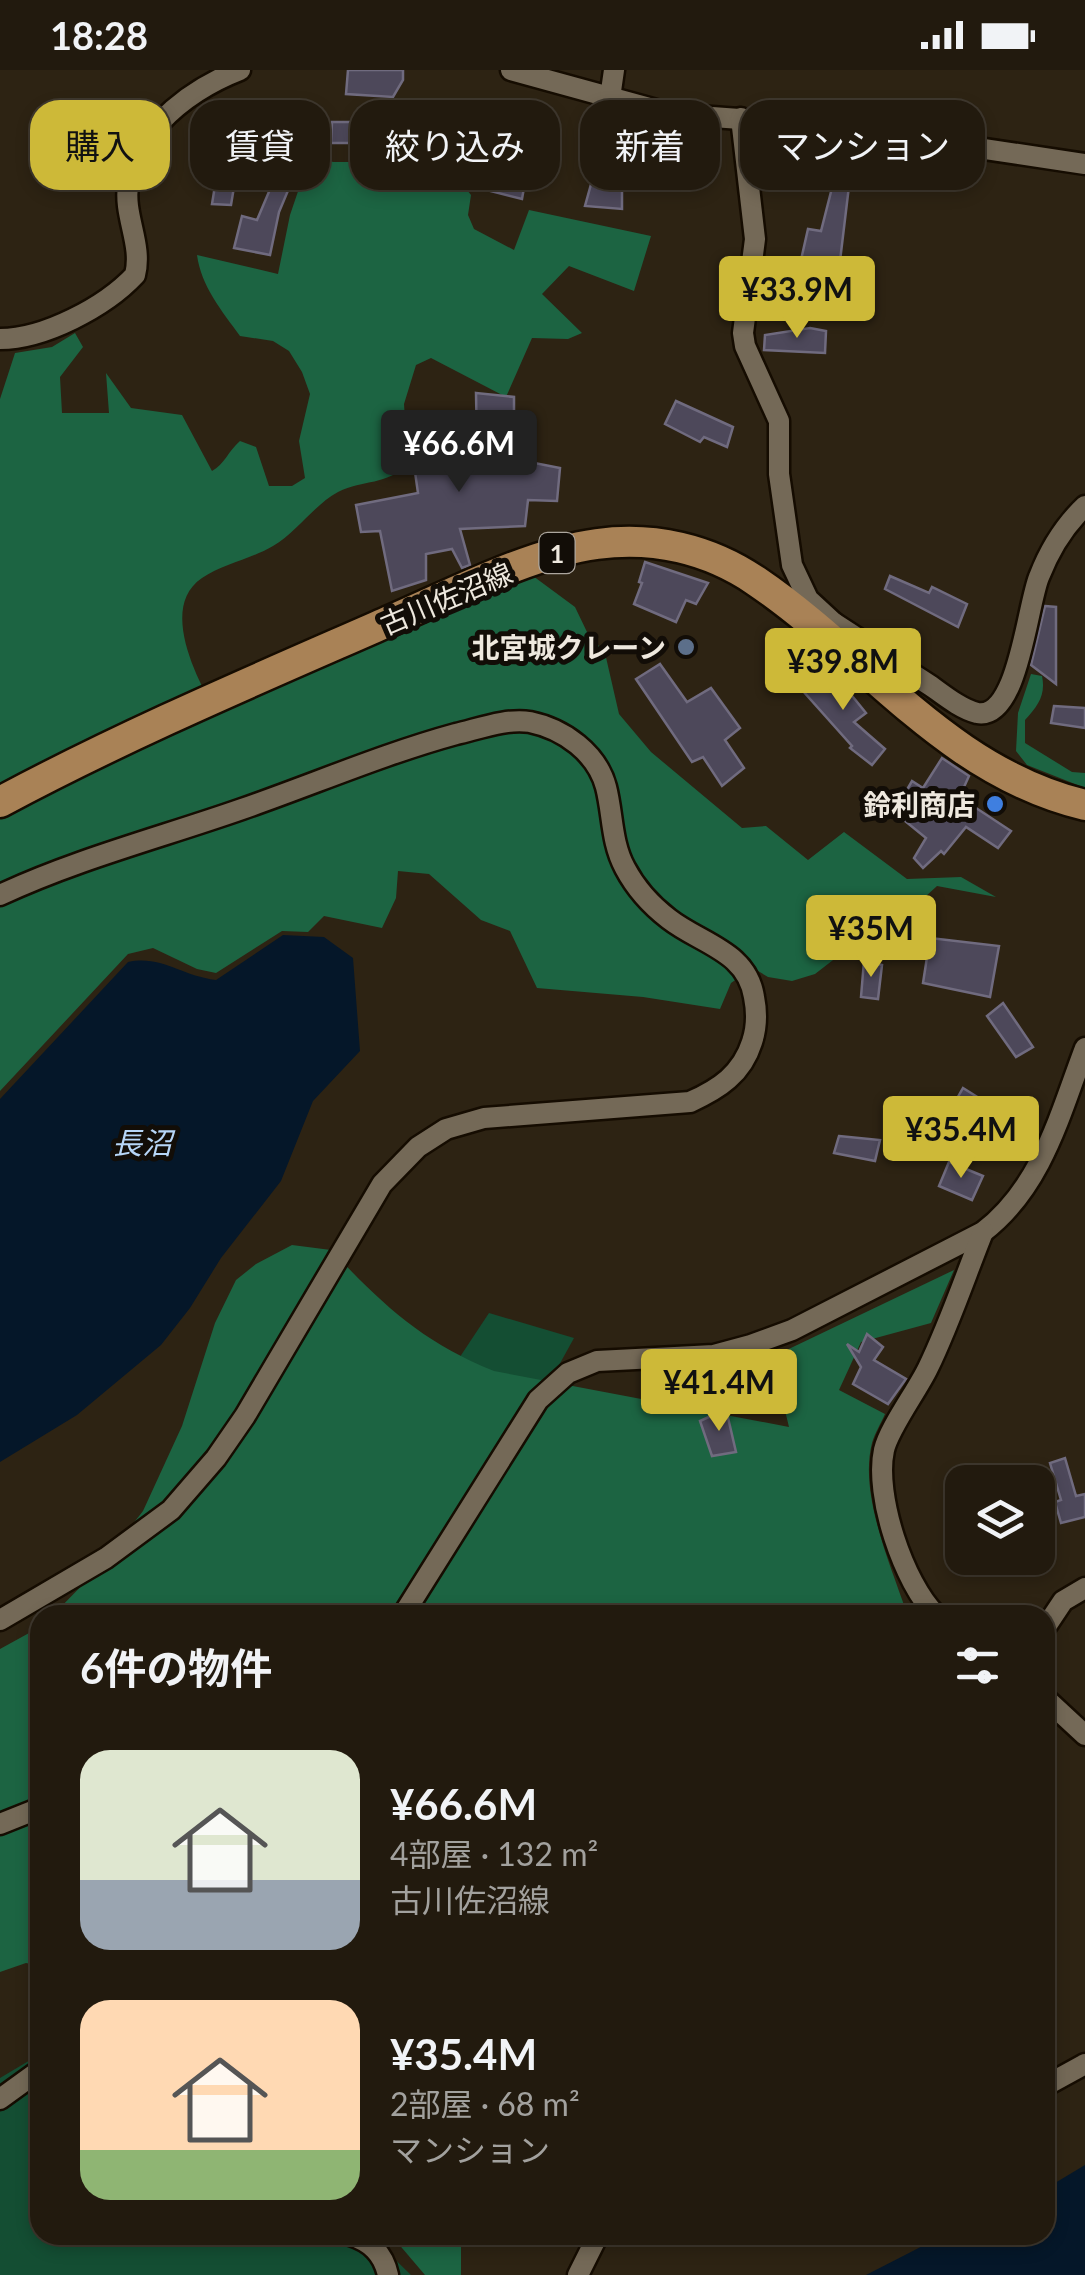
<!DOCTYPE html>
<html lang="ja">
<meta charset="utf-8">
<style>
:root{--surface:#221a0e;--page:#2e271c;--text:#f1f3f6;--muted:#a2a19e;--line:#3f382e;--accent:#cdb938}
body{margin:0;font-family:Lato,"Noto Sans JP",sans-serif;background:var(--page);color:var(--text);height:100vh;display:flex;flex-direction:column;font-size:38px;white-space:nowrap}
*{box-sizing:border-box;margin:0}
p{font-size:32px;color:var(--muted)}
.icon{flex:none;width:55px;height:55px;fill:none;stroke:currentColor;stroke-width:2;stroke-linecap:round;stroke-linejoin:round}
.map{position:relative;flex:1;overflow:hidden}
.side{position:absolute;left:30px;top:1535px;width:1025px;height:640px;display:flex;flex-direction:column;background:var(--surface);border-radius:30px;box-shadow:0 5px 15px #0003,0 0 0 2px var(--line)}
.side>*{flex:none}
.top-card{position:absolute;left:30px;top:30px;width:1025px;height:90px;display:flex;gap:20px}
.fabs{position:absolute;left:945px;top:1395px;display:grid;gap:20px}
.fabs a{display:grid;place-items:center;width:110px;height:110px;border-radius:20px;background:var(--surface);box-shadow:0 5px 15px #0003,0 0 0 2px var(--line);font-size:50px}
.price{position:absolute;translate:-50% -85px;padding:0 22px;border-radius:10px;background:var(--accent);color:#111;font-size:32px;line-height:65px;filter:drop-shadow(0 2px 5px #0008)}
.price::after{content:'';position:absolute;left:50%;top:60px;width:30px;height:22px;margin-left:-15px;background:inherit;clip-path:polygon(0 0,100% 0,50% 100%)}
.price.current{background:#222;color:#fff}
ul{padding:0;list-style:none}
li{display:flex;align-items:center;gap:30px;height:250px;padding:0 50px}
li span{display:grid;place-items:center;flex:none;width:280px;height:200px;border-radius:30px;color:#555}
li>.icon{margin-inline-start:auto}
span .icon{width:120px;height:120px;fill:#fffc;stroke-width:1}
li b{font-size:42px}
h2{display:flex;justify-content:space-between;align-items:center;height:120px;padding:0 50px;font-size:42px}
.chip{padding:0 35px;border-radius:30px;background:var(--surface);box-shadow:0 5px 15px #0003,0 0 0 2px var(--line);font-size:35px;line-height:90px}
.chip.current{background:var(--accent);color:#111}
.status{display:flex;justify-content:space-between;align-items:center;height:70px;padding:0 50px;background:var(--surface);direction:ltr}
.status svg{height:28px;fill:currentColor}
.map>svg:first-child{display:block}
.green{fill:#144e33}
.forest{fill:#1c6442}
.water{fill:#051729}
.building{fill:#4d485a;stroke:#706b7f;stroke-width:2.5}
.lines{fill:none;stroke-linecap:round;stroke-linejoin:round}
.minor-casing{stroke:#150c01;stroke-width:25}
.primary-casing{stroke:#150c01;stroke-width:35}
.minor{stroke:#746957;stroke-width:20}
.primary{stroke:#a98256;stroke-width:30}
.service-dot{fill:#5c6f8a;stroke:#120d07;stroke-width:4}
.shop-dot{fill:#3f7fe0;stroke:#120d07;stroke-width:4}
.labels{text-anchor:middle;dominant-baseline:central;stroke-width:10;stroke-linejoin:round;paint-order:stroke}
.shield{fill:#120d07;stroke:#aca69e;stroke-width:2.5}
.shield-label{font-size:25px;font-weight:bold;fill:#eee8de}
.street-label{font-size:28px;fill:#eee8de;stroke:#120d07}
.poi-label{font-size:28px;font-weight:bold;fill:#eee8de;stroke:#120d07;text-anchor:end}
.water-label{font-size:30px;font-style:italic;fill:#b7d6f7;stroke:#120d07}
</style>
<div class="status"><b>18:28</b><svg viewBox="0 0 49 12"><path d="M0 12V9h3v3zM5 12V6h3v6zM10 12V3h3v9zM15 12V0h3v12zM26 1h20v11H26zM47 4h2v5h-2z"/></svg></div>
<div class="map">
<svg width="1085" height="2205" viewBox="0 0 1085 2205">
<rect width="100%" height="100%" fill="#2d2313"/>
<g class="green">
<path d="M 489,1243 L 574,1268 L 558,1297 L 289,1545 Z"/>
<path d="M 37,1986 L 40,1986 L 40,2165 L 370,2165 L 411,2205 L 0,2205 L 0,2008 Z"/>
</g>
<g class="forest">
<path d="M 397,64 L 438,84 L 471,125 L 468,145 L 474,159 L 514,180 L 529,140 L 651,166 L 634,221 L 569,196 L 542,224 L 582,263 L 568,269 L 532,268 L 506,327 L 431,288 L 416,295 L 404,334 L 408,394 C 386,416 364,409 338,422 C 314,435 297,462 273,476 C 251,489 223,494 202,508 C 159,537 197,608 215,641 L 421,550 L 533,506 L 575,537 L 587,562 L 605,583 L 619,644 L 651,682 L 742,758 L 766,756 L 808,790 L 844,762 L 907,809 L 961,807 L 996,827 L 937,816 L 888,861 L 846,880 L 815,904 L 792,911 L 768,907 L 753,898 L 731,913 L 720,939 L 643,927 L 537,918 L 510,861 L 481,850 L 429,804 L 398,801 L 396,828 L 382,858 L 324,846 L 308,862 L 282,861 L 216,903 L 197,899 L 153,878 L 128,884 L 0,1021 L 0,329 L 15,283 L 52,277 L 75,263 L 83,277 L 60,307 L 62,343 L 109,343 L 106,303 L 131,338 L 182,345 L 212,401 C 224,395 229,380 240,371 L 256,377 L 269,416 L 292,416 L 305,408 L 299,371 L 310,324 L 302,302 L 289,281 L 273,271 L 240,266 C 222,241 201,216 197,185 L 278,204 L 290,145 L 311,83 L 333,92 L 387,92 Z"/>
<path d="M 1031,604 L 1042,606 C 1046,625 1038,636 1025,650 L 1025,673 L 1072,702 L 1085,703 L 1085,718 L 1027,695 L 1016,681 L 1018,643 Z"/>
<path d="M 292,1175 L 331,1180 C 383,1235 422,1272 494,1301 L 789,1357 L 772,1287 L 954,1200 L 931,1253 L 861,1272 L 839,1320 L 885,1344 C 881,1353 875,1363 872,1373 C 859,1424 890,1493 906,1541 L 903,1545 L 53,1545 L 96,1501 L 143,1441 L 182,1356 L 215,1253 L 236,1210 L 256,1194 Z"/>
<path d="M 40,1557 L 40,1896 L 26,1893 L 0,1902 L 0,1579 Z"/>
<path d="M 391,2165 L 461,2165 L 461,2205 L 425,2205 Z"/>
</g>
<g class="water">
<path d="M 283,865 L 324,867 L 353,888 L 360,981 L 313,1031 L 281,1111 L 221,1188 L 190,1238 L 161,1275 L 77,1345 L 0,1392 L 0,1029 L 128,892 C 162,885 181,906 216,910 Z"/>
<path d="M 1085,2095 L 1085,2205 L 866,2205 L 944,2165 L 1045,2165 L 1045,2119 Z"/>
</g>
<g class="building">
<path d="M 348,0 L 403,0 L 403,10 L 393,27 L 346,24 Z"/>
<path d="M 240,48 L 245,72 L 219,74 L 215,52 Z"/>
<path d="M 332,52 L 375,52 L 371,73 L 331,73 Z"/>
<path d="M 608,53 L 648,57 L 644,86 L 622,84 L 622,139 L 585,136 Z"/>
<path d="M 282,91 L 297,99 L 279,142 L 270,185 L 234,178 L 242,146 L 257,150 Z"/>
<path d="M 482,92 L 527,101 L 522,129 L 479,118 Z"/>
<path d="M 218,97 L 237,99 L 231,135 L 212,134 Z"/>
<path d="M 833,114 L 849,116 L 840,191 L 853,195 L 845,227 L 796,212 L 808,159 L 821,161 Z"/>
<path d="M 810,258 L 826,261 L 825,283 L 764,280 L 765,265 Z"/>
<path d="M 476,323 L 514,327 L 514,389 L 560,398 L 557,431 L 528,430 L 525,456 L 460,459 L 470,495 L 462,498 L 452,479 L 426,484 L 426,510 L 392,521 L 380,461 L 361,462 L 356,435 L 418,423 L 412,381 L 477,377 Z"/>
<path d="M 676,331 L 733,357 L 727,377 L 704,367 L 700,372 L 665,354 Z"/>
<path d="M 645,492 L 708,513 L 696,534 L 686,530 L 676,552 L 634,534 L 642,513 L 639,512 Z"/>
<path d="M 890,506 L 929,523 L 932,517 L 967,534 L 958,557 L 885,519 Z"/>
<path d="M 1045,536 L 1056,537 L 1056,614 L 1031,595 Z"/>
<path d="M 660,594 L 687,632 L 711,618 L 740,658 L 725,670 L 744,698 L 722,716 L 703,687 L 692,692 L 636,609 Z"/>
<path d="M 827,595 L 866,643 L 854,652 L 885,679 L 872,695 L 850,678 L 852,676 L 803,621 Z"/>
<path d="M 1054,636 L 1085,638 L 1085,658 L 1051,653 Z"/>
<path d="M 942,688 L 969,706 L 964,717 L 973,730 L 970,734 L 1011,761 L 998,778 L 966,757 L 944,784 L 941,781 L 923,798 L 914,788 L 926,768 L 894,742 L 912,711 L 923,718 Z"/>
<path d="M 930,868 L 999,876 L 990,927 L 923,913 Z"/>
<path d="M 864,891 L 882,895 L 878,929 L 861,927 Z"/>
<path d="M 1003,933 L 1033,977 L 1016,987 L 987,946 Z"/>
<path d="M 963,1018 L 998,1040 L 987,1061 L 950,1041 Z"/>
<path d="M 839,1066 L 880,1070 L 875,1091 L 834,1083 Z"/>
<path d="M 949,1092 L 983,1106 L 972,1130 L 939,1116 Z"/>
<path d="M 867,1264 L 883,1277 L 874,1290 L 906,1309 L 888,1334 L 853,1314 L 861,1297 L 847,1274 L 859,1282 Z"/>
<path d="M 726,1339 L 736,1382 L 712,1386 L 700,1351 Z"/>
<path d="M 1065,1388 L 1076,1426 L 1085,1424 L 1085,1447 L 1061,1453 L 1055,1432 L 1061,1430 L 1050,1393 Z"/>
</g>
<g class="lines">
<defs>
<g id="minor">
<path d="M 511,0 L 671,44 L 824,55 L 1085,94"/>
<path d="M 610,28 L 614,0"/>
<path d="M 741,48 L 755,169 L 743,263 L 745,276 L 779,351 L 779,404 L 792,495 L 808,529 L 834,553"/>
<path d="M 0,269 C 44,269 105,237 135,205 C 141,181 131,160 128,136 C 120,71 186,21 240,0"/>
<path d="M 825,562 L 834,553 C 866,574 899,595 931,616 C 945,626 961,639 977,643 C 1018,651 1027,536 1039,507 C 1049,481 1065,455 1085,436"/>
<path d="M 0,825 C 77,789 162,767 242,739 C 314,714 383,684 456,664 C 478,659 507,648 530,652 C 564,659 597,683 606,717 C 613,744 611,772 625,798 C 635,817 652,836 669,849 C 701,874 747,881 754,927 C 757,942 757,957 752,972 C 742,1004 719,1019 690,1032 L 484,1048 L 446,1059 L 418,1077 L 382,1114 L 245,1346 L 216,1388 L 171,1440 L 106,1488 L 0,1550"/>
<path d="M 403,1545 L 538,1330 L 568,1303 L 597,1291 L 714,1285 L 751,1275 L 792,1260 L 983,1162 C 1042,1117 1060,1044 1085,978"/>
<path d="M 936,1545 C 904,1514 874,1425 884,1380 C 889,1358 917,1321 928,1298 C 949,1255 965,1207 983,1162"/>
<path d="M 1045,1558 L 1063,1531 L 1085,1518"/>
<path d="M 1045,1628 L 1085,1665"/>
<path d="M 0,1754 L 40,1738"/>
<path d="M 1045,2016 L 1085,1994"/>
<path d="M 0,2029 L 40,2000"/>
<path d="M 350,2165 C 371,2172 383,2183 388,2205"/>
<path d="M 578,2205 L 598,2165"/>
</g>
<path id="primary" d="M 0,732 C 125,665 255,610 385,553 C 448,526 530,483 597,474 C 653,466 709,479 756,511 C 868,587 947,702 1085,735"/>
</defs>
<use href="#minor" class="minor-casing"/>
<use href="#primary" class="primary-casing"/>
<use href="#minor" class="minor"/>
<use href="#primary" class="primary"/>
</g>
<circle class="service-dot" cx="686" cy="577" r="10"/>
<circle class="shop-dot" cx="995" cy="734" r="10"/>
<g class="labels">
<rect class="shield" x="539.5" y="463" width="35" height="40" rx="8"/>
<g class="shield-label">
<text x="557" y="483">1</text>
</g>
<g class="street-label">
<text transform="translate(446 528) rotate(-23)">古川佐沼線</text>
</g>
<g class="poi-label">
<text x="666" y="577">北宮城クレーン</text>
<text x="975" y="734">鈴利商店</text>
</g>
<g class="water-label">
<text x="142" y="1072">長沼</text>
</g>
</g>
</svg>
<div class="fabs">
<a><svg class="icon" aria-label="layers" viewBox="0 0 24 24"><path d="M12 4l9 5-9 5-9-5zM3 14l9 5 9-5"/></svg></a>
</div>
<b class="price" style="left:797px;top:271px">¥33.9M</b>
<b class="price current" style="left:459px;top:425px">¥66.6M</b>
<b class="price" style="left:843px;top:643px">¥39.8M</b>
<b class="price" style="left:871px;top:910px">¥35M</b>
<b class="price" style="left:961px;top:1111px">¥35.4M</b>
<b class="price" style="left:719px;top:1364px">¥41.4M</b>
<div class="top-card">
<a class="chip current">購入</a>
<a class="chip">賃貸</a>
<a class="chip">絞り込み</a>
<a class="chip">新着</a>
<a class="chip">マンション</a>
</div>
<section class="side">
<h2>6件の物件<svg class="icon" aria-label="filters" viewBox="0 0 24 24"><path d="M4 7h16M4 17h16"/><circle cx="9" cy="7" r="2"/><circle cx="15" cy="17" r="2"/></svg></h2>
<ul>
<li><span style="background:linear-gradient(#dfe7d0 65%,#9aa5b1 0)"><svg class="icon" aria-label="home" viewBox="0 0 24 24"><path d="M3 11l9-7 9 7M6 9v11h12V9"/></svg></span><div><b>¥66.6M</b><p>4部屋 · 132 m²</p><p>古川佐沼線</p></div></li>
<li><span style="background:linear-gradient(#ffd9b3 75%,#8fb573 0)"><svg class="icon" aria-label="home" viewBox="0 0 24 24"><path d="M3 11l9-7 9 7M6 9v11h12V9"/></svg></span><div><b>¥35.4M</b><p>2部屋 · 68 m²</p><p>マンション</p></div></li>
</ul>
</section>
</div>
